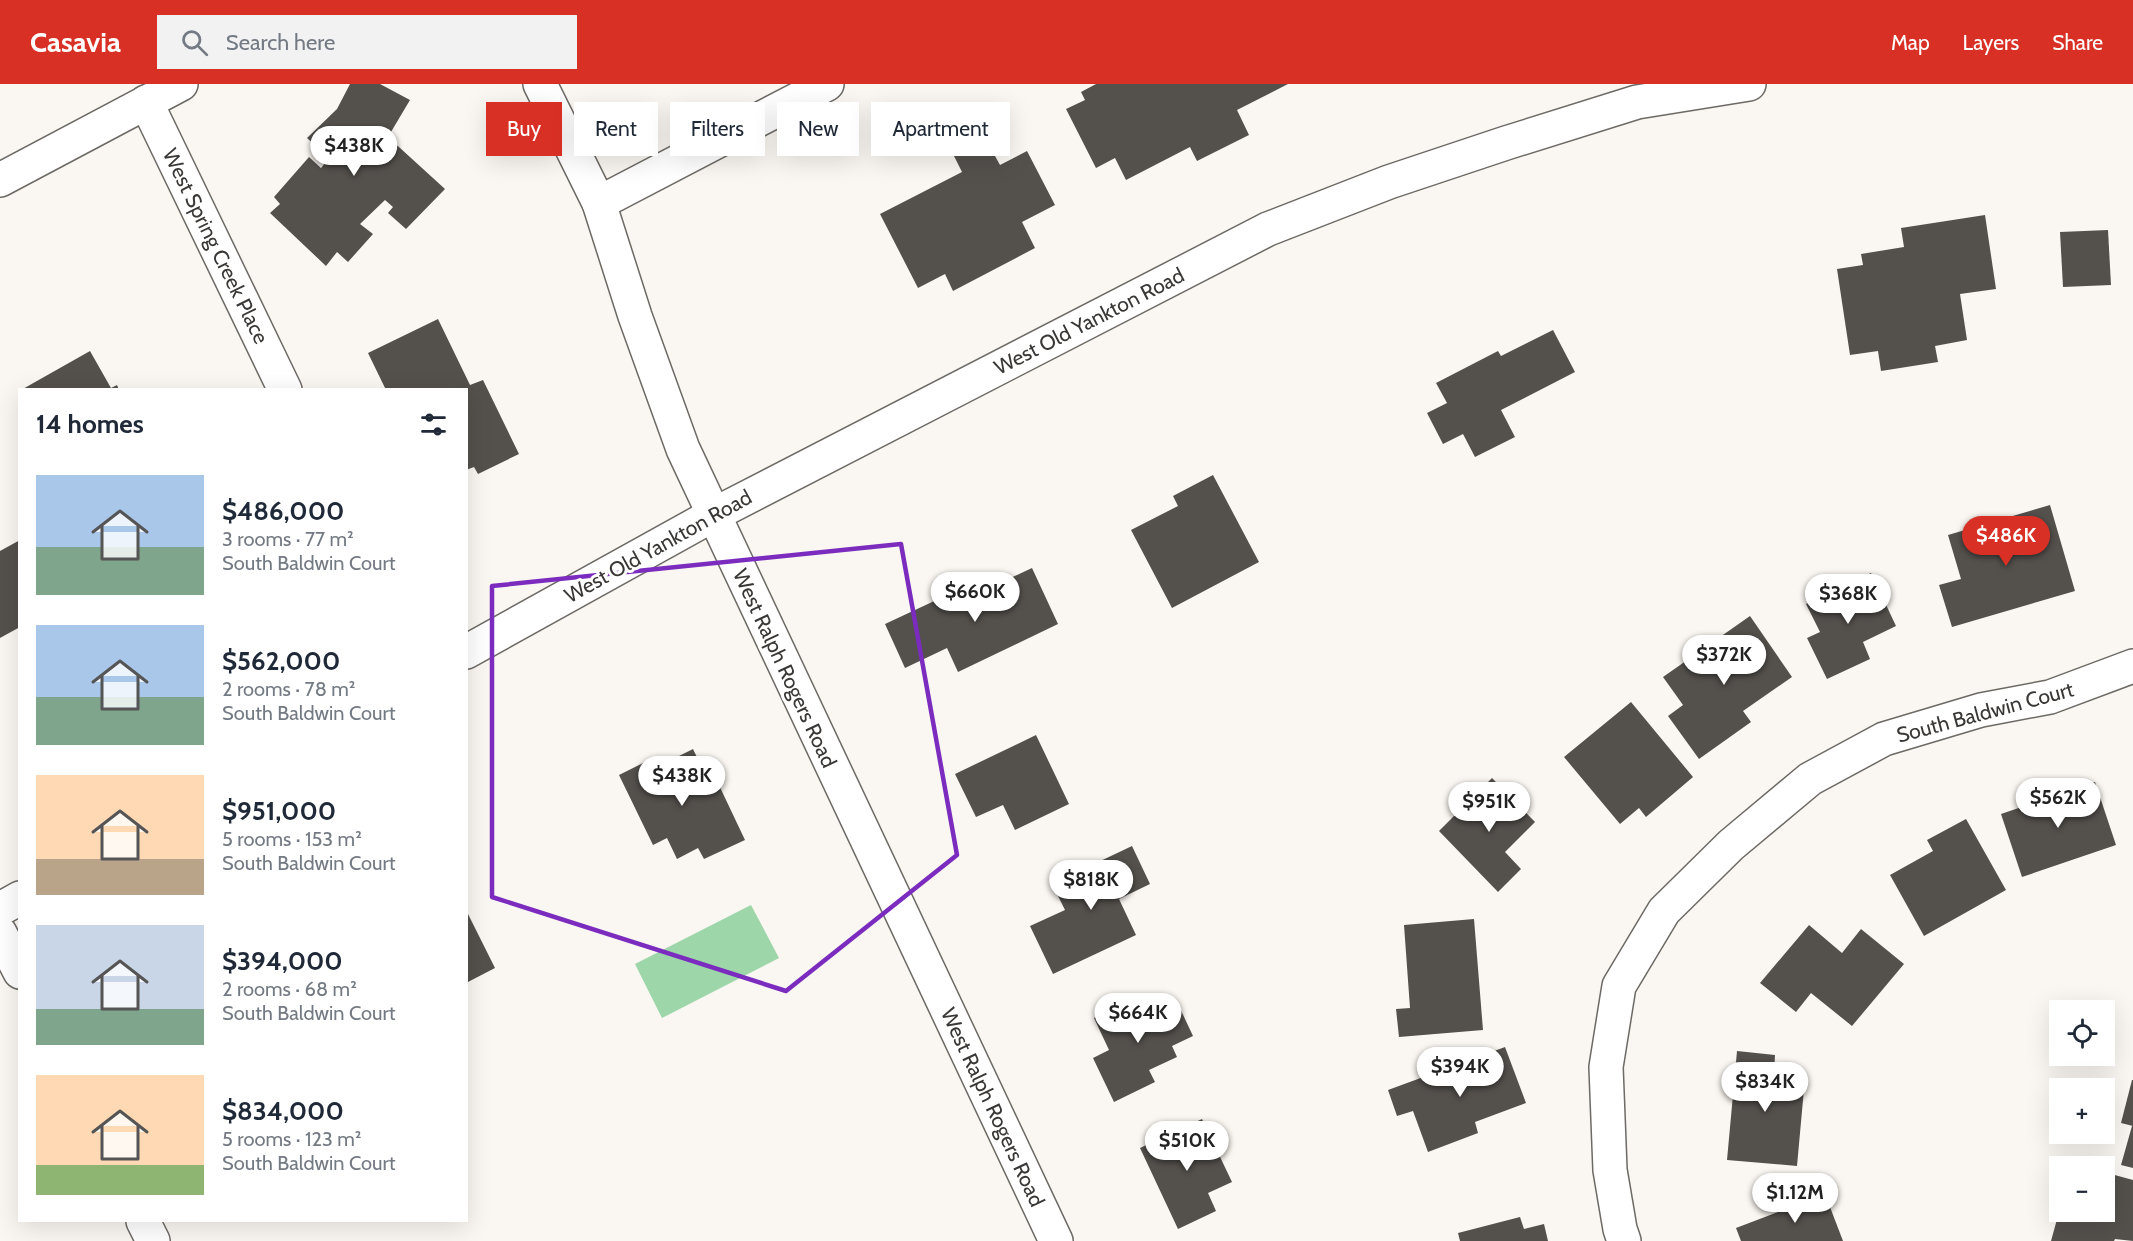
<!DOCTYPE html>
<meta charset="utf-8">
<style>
:root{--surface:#fff;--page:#f2f2f3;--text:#1f2937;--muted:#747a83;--accent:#d93025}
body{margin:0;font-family:Cabin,sans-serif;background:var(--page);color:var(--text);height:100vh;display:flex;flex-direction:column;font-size:22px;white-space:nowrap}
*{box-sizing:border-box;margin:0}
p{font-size:20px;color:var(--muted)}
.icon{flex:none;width:33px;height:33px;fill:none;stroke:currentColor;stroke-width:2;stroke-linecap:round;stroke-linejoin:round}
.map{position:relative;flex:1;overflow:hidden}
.panel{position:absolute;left:18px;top:304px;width:450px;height:834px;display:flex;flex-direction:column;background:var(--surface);border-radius:0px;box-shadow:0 6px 24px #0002}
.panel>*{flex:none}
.guide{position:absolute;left:486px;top:18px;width:570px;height:54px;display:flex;gap:12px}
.fabs{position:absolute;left:2049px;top:916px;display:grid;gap:12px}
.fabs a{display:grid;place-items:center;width:66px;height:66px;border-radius:0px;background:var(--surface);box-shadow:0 6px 24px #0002;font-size:30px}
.price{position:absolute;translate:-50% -51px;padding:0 14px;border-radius:21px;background:#fff;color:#222;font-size:20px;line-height:39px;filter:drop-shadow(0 2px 3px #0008)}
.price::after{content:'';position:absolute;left:50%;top:36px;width:18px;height:14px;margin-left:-9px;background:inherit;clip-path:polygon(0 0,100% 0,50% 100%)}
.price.active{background:var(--accent);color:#fff}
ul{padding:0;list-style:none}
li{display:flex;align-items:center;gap:18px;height:150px;padding:0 18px}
li span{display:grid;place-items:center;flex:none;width:168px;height:120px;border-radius:0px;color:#555}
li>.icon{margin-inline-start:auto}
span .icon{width:72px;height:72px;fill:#fffc;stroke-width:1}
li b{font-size:26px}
h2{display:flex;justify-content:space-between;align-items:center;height:72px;padding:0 18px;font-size:26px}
.pill{padding:0 21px;border-radius:0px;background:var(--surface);box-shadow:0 6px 24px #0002;font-size:21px;line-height:54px}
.pill.active{background:var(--accent);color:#fff}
header{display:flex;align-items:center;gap:36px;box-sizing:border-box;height:84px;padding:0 30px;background:var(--accent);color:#fff}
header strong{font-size:28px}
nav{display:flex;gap:33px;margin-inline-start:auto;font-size:21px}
.search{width:420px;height:54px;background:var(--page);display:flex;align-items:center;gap:15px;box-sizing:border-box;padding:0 21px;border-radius:0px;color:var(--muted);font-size:22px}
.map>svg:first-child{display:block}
.green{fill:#9cd6a9}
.building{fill:#54514d}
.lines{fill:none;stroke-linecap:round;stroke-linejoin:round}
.minor-casing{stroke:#6d6a65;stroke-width:36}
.minor{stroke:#fff;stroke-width:33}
.marked{fill:none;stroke:#7b2cbf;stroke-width:4.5;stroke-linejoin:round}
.labels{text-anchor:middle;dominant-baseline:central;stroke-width:6;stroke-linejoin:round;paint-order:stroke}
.street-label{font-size:21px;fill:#3a3836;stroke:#fff}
</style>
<header>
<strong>Casavia</strong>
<div class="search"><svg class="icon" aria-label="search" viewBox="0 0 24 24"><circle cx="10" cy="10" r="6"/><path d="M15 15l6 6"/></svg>Search here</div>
<nav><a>Map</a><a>Layers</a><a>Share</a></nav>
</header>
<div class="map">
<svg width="2133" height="1157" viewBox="0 0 2133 1157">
<rect width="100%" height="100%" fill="#faf6f1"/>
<path class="green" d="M 751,821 L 779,874 L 662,934 L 635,880 Z"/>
<g class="building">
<path d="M 350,0 L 380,0 L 410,16 L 388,53 L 445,105 L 406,145 L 388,129 L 393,123 L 385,116 L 360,140 L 373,150 L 348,178 L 337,168 L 326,182 L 270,129 L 280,120 L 274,113 L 309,73 L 321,84 L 335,67 L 325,70 L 307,54 L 337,25 Z"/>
<path d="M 1096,0 L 1288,0 L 1237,26 L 1249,51 L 1197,77 L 1190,63 L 1126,96 L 1115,74 L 1096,84 L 1066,25 L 1085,16 L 1081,8 Z"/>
<path d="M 985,54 L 1000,81 L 1027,67 L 1055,121 L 1022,138 L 1035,164 L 953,207 L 945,190 L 918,204 L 880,130 L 962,88 L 953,70 Z"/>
<path d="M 1985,131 L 1996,205 L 1960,210 L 1967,256 L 1935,262 L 1938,278 L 1881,287 L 1878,267 L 1850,271 L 1837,185 L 1863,181 L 1861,170 L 1904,163 L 1901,144 Z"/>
<path d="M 2108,146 L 2111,201 L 2063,203 L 2060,148 Z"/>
<path d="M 438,235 L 470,301 L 483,296 L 519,370 L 478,390 L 474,383 L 466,386 L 466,306 L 386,306 L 368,269 Z"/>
<path d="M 1553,246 L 1575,288 L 1501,326 L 1515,353 L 1475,373 L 1463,350 L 1443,360 L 1427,329 L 1447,319 L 1436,299 L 1498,267 L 1501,272 Z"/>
<path d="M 90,267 L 111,304 L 117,301 L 119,306 L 21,306 Z"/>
<path d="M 1213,391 L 1259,478 L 1172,524 L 1131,446 L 1178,422 L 1173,412 Z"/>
<path d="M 2050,421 L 2075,507 L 1952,543 L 1939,501 L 1961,495 L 1948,451 Z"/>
<path d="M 20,456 L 20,543 L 0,554 L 0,467 Z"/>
<path d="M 1032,484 L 1058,540 L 958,588 L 947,564 L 905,584 L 885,540 L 945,512 L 951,522 Z"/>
<path d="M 1871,489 L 1896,542 L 1863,558 L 1870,575 L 1827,595 L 1807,554 L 1820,548 L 1806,520 Z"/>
<path d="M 1750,532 L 1792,593 L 1743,627 L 1751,638 L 1699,675 L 1668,632 L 1683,621 L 1663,593 Z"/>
<path d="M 1631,618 L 1693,693 L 1646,733 L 1639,724 L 1620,740 L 1564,673 Z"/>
<path d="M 1036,651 L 1069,720 L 1015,746 L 1003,721 L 976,733 L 955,690 Z"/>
<path d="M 693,665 L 710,700 L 717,697 L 745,756 L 704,775 L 698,764 L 677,775 L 667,754 L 653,761 L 619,691 L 649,676 L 653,685 Z"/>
<path d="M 1492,694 L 1535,738 L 1505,768 L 1521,785 L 1498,808 L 1439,747 Z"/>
<path d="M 2095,698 L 2116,761 L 2022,793 L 2001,730 Z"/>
<path d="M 1966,735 L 2006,806 L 1924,852 L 1890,791 L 1933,767 L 1927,756 Z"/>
<path d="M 1132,762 L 1150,800 L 1119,815 L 1136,851 L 1053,890 L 1030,842 L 1065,826 L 1052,800 Z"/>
<path d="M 466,826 L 495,884 L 466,899 Z"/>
<path d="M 1474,835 L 1483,946 L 1399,953 L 1396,925 L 1410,924 L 1404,841 Z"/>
<path d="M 1809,841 L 1842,869 L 1861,845 L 1904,880 L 1852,942 L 1811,909 L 1796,928 L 1760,899 Z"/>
<path d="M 1146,909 L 1156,931 L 1178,920 L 1193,952 L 1172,962 L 1177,973 L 1149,986 L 1155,998 L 1114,1018 L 1093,974 L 1109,966 L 1094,934 Z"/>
<path d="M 1505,963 L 1526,1019 L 1475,1038 L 1478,1049 L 1428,1068 L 1413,1027 L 1397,1032 L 1388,1006 Z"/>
<path d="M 1737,967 L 1775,971 L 1774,991 L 1805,994 L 1797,1082 L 1727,1076 Z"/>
<path d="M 2132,996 L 2133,996 L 2133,1042 L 2121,1039 Z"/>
<path d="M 1202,1035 L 1232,1098 L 1208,1109 L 1216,1127 L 1178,1145 L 1140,1064 Z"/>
<path d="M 2132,1042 L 2133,1042 L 2133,1084 L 2121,1081 Z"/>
<path d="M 2111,1090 L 2133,1096 L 2133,1157 L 2115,1155 L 2114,1157 L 2051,1157 L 2059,1128 L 2104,1128 L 2104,1116 Z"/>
<path d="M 1825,1110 L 1843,1157 L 1741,1157 L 1736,1144 Z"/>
<path d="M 1520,1133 L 1524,1145 L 1544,1140 L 1548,1157 L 1460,1157 L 1458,1149 Z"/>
</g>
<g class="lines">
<defs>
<g id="minor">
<path d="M 540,0 L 599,119 L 635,232 L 683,365 L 1056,1157"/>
<path d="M 146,18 L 285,306"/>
<path d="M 0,96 L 181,0"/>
<path d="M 599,119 L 827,0"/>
<path d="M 466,568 L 713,431 L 1268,145 L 1389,98 L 1506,59 L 1637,18 L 1749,0"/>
<path d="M 0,825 L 20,814"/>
<path d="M 0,849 L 20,888"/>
<path d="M 143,1137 L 153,1157"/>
<path d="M 1624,1157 L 1620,1145 L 1610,1086 L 1606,983 L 1619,902 L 1664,827 L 1731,761 L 1810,695 L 1884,655 L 1981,626 L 2050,613 L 2133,582"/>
</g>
</defs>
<use href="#minor" class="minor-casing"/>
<use href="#minor" class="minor"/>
</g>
<path class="marked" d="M 901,460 L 957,771 L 786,907 L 492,813 L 492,502 Z"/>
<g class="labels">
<g class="street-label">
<text transform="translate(216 162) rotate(64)">West Spring Creek Place</text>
<text transform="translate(1089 237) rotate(-27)">West Old Yankton Road</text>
<text transform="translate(658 462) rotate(-29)">West Old Yankton Road</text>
<text transform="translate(785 584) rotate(65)">West Ralph Rogers Road</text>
<text transform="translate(1985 628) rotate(-15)">South Baldwin Court</text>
<text transform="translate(993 1023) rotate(65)">West Ralph Rogers Road</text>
</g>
</g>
</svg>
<div class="fabs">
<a><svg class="icon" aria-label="locate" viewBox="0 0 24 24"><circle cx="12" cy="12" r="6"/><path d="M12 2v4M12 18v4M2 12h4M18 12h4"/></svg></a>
<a>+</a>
<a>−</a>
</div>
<b class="price" style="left:354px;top:93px">$438K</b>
<b class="price active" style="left:2006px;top:483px">$486K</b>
<b class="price" style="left:975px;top:539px">$660K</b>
<b class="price" style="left:1848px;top:541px">$368K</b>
<b class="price" style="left:1724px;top:602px">$372K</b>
<b class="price" style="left:682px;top:723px">$438K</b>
<b class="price" style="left:2058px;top:745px">$562K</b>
<b class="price" style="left:1489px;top:749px">$951K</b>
<b class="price" style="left:1091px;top:827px">$818K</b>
<b class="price" style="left:1138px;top:960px">$664K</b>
<b class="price" style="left:1460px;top:1014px">$394K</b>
<b class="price" style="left:1765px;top:1029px">$834K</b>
<b class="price" style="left:1187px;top:1088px">$510K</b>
<b class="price" style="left:1795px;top:1140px">$1.12M</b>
<div class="guide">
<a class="pill active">Buy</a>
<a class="pill">Rent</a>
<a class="pill">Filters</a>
<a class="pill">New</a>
<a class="pill">Apartment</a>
</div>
<section class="panel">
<h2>14 homes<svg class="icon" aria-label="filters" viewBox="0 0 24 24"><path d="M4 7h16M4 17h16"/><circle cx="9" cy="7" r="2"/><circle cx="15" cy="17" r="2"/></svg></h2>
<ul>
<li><span style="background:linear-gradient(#a9c7e8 60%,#7fa58c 0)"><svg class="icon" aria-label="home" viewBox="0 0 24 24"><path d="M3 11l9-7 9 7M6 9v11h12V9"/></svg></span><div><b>$486,000</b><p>3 rooms · 77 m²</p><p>South Baldwin Court</p></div></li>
<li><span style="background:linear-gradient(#a9c7e8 60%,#7fa58c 0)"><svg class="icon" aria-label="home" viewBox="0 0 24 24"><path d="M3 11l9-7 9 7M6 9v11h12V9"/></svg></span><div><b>$562,000</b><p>2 rooms · 78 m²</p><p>South Baldwin Court</p></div></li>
<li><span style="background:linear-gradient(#ffd9b3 70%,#b9a48a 0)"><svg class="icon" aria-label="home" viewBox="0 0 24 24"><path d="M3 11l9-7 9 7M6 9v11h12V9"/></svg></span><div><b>$951,000</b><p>5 rooms · 153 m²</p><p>South Baldwin Court</p></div></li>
<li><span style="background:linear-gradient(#c9d6e8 70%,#7fa58c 0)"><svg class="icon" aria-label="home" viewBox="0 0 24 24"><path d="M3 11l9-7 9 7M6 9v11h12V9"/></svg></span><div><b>$394,000</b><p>2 rooms · 68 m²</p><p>South Baldwin Court</p></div></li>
<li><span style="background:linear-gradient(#ffd9b3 75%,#8fb573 0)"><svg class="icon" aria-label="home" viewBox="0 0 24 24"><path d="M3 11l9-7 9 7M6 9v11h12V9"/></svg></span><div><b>$834,000</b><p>5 rooms · 123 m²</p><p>South Baldwin Court</p></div></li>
</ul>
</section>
</div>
